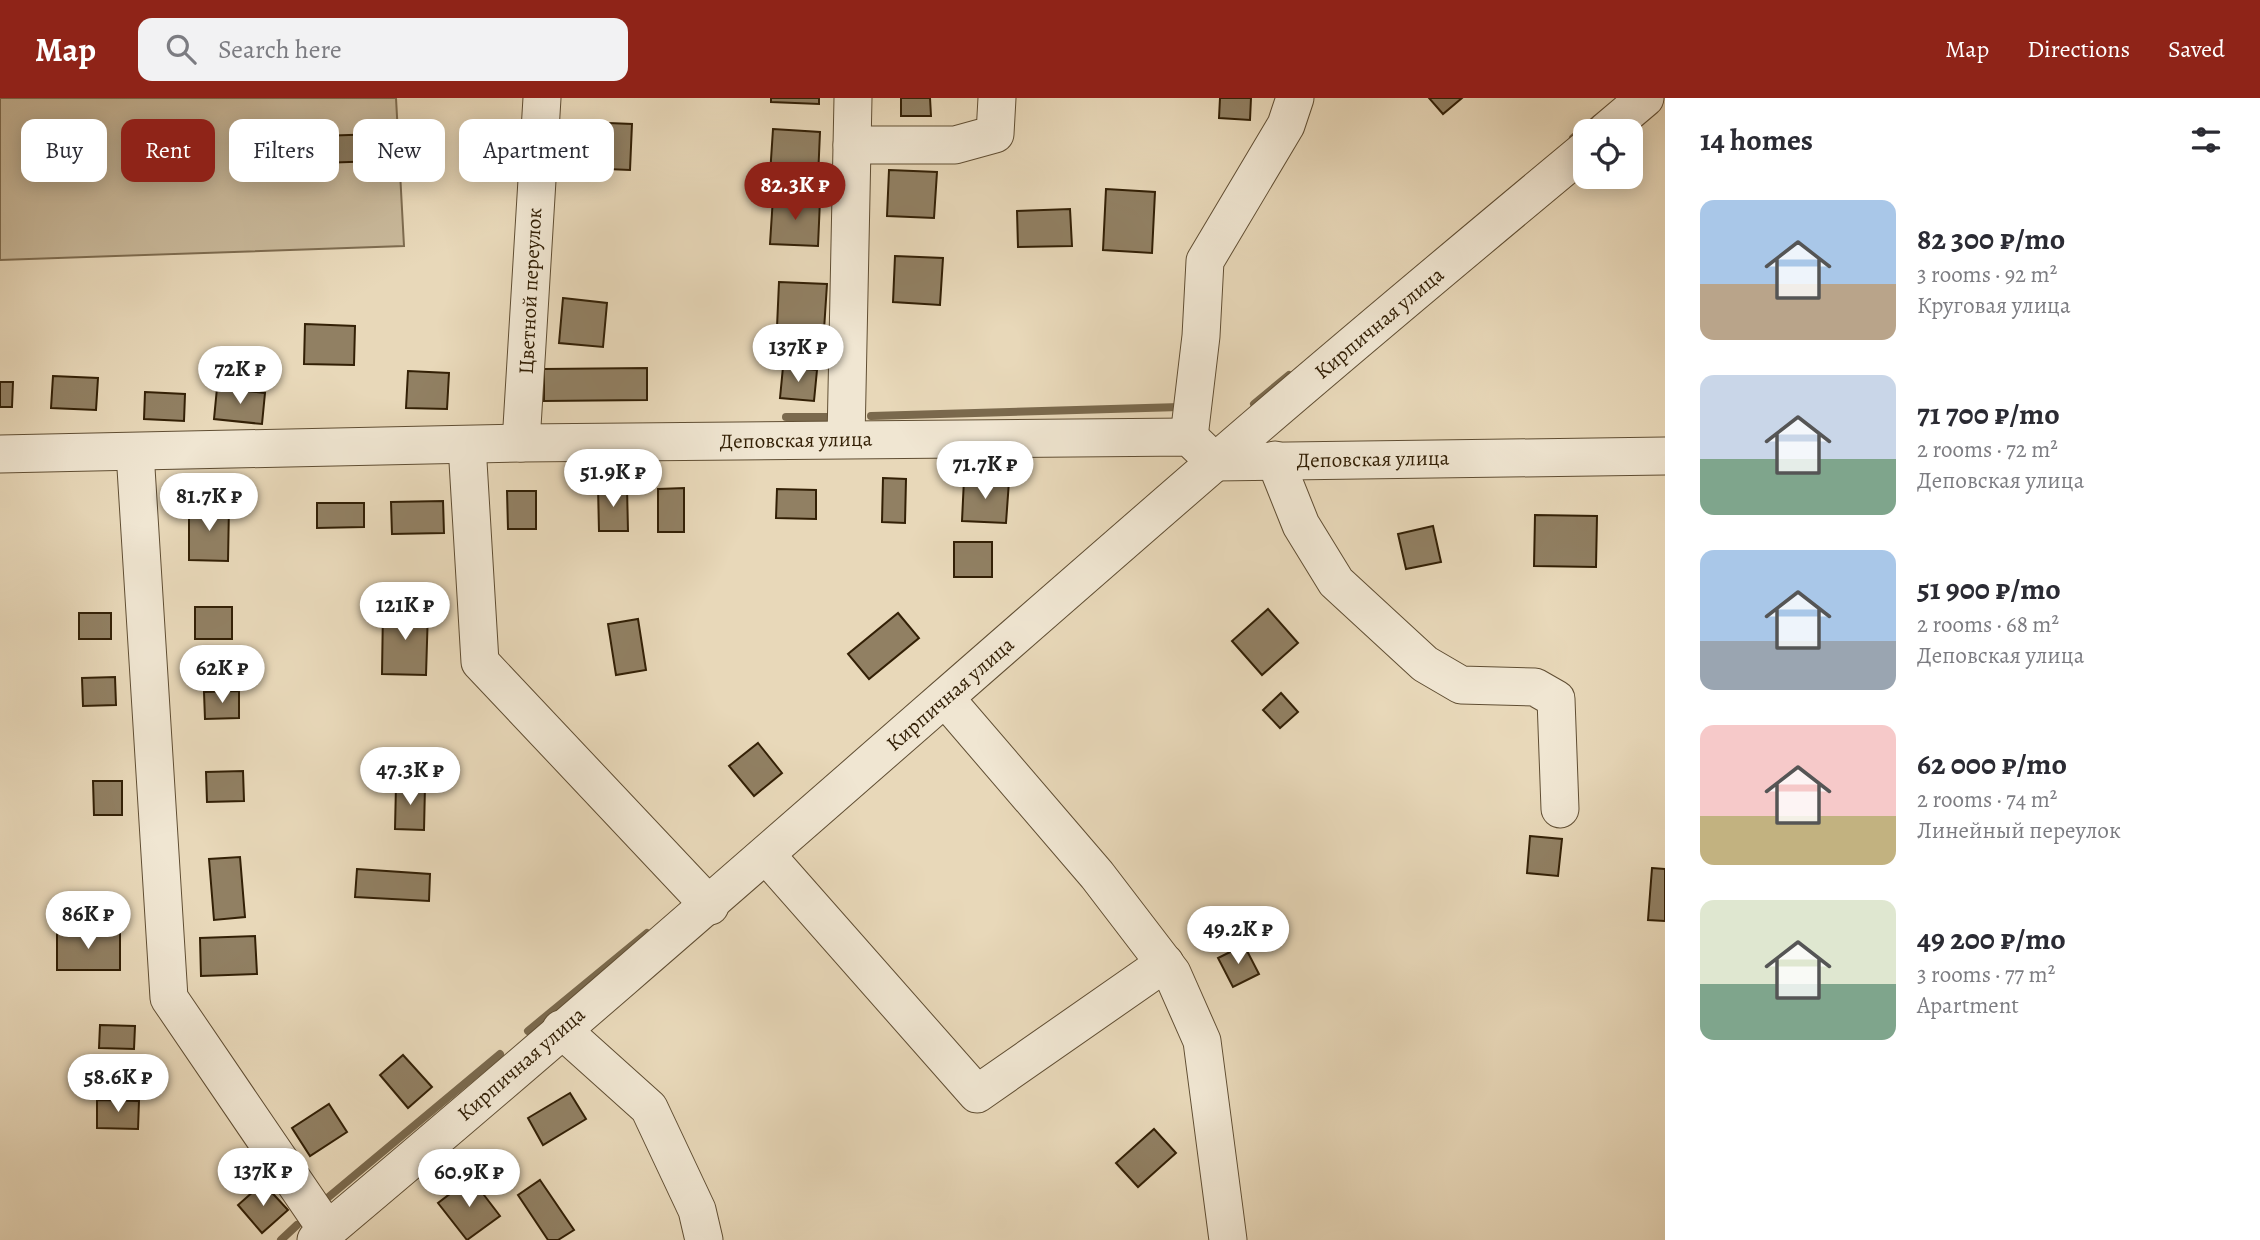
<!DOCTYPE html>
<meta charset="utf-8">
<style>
:root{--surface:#fff;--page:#f2f2f3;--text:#2b2b33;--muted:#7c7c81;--accent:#8f2418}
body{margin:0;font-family:Alegreya,serif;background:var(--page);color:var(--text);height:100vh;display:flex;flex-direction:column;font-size:26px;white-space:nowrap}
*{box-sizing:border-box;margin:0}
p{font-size:23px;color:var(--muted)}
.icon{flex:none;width:38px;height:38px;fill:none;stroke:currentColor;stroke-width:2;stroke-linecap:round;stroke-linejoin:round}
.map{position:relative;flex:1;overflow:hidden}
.side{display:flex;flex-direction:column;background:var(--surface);width:595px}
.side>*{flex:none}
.top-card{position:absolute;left:21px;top:21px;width:665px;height:63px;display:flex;gap:14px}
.fabs{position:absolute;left:1573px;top:21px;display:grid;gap:14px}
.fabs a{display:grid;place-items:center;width:70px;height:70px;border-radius:14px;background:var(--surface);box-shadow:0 4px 18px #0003;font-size:35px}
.price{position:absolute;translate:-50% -60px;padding:0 16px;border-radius:24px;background:#fff;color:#222;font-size:23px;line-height:46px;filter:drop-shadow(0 2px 4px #0008)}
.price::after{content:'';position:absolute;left:50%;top:42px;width:21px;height:16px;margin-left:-10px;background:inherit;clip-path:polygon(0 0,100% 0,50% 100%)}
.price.on{background:var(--accent);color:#fff}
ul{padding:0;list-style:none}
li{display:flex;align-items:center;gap:21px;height:175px;padding:0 35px}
li span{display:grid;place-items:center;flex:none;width:196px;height:140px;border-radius:14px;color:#555}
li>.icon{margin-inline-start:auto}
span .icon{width:84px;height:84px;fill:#fffc;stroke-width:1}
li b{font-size:30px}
h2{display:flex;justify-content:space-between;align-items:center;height:84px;padding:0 35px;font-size:30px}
.tag{padding:0 24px;border-radius:14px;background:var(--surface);box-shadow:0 4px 18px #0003;font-size:24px;line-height:63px}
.tag.on{background:var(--accent);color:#fff}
header{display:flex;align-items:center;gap:42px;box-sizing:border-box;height:98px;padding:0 35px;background:var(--accent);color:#fff}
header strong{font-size:33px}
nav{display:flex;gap:38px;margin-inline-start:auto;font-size:24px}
.search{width:490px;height:63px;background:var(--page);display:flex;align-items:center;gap:18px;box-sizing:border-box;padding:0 24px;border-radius:14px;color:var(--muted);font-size:26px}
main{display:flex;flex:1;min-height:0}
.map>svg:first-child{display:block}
.green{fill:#c9b99b;stroke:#7e6c50;stroke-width:2}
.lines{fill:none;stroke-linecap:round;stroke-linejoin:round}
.stream{stroke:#7a694d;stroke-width:8}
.building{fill:#918063;stroke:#332006;stroke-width:2}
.minor-casing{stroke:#604e33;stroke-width:39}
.minor{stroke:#f0e6d2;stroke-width:37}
.labels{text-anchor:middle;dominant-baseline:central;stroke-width:5;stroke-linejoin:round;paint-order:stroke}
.street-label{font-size:21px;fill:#332006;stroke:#f0e6d2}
</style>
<header>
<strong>Map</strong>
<div class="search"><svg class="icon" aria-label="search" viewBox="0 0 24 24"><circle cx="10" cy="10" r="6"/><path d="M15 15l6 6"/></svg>Search here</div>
<nav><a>Map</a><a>Directions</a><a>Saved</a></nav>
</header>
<main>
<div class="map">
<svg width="1665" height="1142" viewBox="0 0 1665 1142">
<rect width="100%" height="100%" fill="#e8d8b9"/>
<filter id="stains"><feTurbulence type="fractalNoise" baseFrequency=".00286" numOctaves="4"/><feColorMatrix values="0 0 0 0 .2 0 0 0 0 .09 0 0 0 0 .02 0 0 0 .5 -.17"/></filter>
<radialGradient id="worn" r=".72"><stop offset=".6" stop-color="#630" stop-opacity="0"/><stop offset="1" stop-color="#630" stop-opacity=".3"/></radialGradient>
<path class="green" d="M 0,0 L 396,0 L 404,148 L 0,162 Z"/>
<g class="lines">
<g class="stream">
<path d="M 1573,40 L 1596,21"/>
<path d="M 1254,306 L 1289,277"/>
<path d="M 871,318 L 1180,309"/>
<path d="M 786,319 L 829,319"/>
<path d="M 528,933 L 647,835"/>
<path d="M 325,1102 L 500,956"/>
<path d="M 281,1142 L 297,1127"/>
</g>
</g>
<g class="building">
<path d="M 771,0 L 819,0 L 819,6 L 771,4 Z"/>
<path d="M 901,0 L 930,0 L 931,18 L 901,18 Z"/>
<path d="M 1220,0 L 1251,0 L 1250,22 L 1219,20 Z"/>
<path d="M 1429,0 L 1462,0 L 1443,16 Z"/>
<path d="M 584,24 L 632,26 L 630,72 L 582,70 Z"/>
<path d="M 773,31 L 820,34 L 818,80 L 770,77 Z"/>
<path d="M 466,32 L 513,34 L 511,80 L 463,77 Z"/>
<path d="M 378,36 L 379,63 L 320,65 L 320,38 Z"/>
<path d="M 889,72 L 937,74 L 934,120 L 887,118 Z"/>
<path d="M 1106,91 L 1155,94 L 1152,155 L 1103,152 Z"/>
<path d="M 773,99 L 820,102 L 818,148 L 770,146 Z"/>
<path d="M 1070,111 L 1072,148 L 1018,149 L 1017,113 Z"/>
<path d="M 895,158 L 943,160 L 940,207 L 893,204 Z"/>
<path d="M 779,184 L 827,186 L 824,232 L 777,229 Z"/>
<path d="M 563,200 L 607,205 L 603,249 L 559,245 Z"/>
<path d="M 305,226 L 355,228 L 354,267 L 304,266 Z"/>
<path d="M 783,269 L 817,272 L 814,303 L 780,300 Z"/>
<path d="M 647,270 L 647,302 L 544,303 L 544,271 Z"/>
<path d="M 408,273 L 449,275 L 447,311 L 406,310 Z"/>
<path d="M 53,278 L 98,280 L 96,312 L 51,310 Z"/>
<path d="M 0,284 L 13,284 L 12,309 L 0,309 Z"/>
<path d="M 217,290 L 265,295 L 262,326 L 214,321 Z"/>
<path d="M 145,294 L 185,296 L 184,323 L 144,321 Z"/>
<path d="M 883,380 L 906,381 L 905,425 L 882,424 Z"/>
<path d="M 964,381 L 1009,383 L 1006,425 L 962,423 Z"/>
<path d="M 598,389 L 627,389 L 628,433 L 599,433 Z"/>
<path d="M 684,390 L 684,434 L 658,434 L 658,391 Z"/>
<path d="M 777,391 L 816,392 L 816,421 L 776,420 Z"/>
<path d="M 507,393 L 536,393 L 536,431 L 508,431 Z"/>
<path d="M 443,403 L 444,435 L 392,436 L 391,404 Z"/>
<path d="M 317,405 L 364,405 L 364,429 L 317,430 Z"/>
<path d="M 189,407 L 229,408 L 228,463 L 189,462 Z"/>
<path d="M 1535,417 L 1597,418 L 1596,469 L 1534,468 Z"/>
<path d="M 1433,428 L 1441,464 L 1406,471 L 1398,436 Z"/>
<rect x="954" y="444" width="38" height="35"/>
<rect x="195" y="509" width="37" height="32"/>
<path d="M 383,511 L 428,512 L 426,577 L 382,576 Z"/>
<path d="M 1268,511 L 1298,545 L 1262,577 L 1232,543 Z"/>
<rect x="79" y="515" width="32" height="26"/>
<path d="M 898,515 L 919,540 L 869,581 L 848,556 Z"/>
<path d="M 638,521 L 646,572 L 616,577 L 608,526 Z"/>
<path d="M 115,579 L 116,607 L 83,608 L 82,580 Z"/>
<path d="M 239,593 L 239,620 L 205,621 L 204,594 Z"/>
<path d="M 1281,595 L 1298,614 L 1280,630 L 1263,612 Z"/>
<path d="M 758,645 L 782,675 L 754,698 L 729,668 Z"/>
<path d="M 243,673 L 244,703 L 207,704 L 206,674 Z"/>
<path d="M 93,683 L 122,683 L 122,717 L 94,717 Z"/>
<path d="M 396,687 L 425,688 L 424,732 L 395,731 Z"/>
<path d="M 1530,738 L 1562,741 L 1558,778 L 1527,775 Z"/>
<path d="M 240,759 L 245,819 L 214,822 L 209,761 Z"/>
<path d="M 1652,770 L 1665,771 L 1665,823 L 1648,822 Z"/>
<path d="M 357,771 L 430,776 L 429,803 L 355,799 Z"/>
<path d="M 57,833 L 120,834 L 120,872 L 57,872 Z"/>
<path d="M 255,838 L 257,876 L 201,878 L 200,840 Z"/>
<path d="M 1244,847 L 1259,876 L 1233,889 L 1218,860 Z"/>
<path d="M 100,927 L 135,928 L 134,951 L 99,950 Z"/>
<path d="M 403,957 L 432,989 L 408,1010 L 380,977 Z"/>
<path d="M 570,995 L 586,1021 L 543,1047 L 528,1020 Z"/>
<path d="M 97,1002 L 139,1003 L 138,1031 L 97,1030 Z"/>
<path d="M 329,1006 L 347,1034 L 310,1058 L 292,1030 Z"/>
<path d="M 1154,1031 L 1176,1055 L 1138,1089 L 1116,1065 Z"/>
<path d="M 471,1080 L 500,1118 L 467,1142 L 438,1105 Z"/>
<path d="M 540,1082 L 574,1132 L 558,1142 L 548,1142 L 518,1097 Z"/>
<path d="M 263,1085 L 288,1112 L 262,1135 L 238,1107 Z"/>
</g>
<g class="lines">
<defs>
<g id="minor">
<path d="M 1606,33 L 1645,0"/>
<path d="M 852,47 L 955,47 L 995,36 L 997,0"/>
<path d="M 1189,339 L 1201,238 L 1205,163 L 1286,27 L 1295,0"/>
<path d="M 846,341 L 853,0"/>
<path d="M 521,345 L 542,0"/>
<path d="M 467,347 L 480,564 L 710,808"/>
<path d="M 135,354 L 169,900 L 327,1132"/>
<path d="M 0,356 L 521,345 L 1189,339 L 1215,364 L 1665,358"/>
<path d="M 1275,362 L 1301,427 L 1336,484 L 1425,566 L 1461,587 L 1535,589 L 1556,601 L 1560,711"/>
<path d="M 945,600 L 1097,777 L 1172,875 L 1202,943 L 1228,1142"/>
<path d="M 767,758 L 977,996 L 1165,865"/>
<path d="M 561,931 L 649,1010 L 697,1112 L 704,1142"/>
<path d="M 316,1142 C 619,888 914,625 1213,366 C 1336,259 1461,155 1586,51"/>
</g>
</defs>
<use href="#minor" class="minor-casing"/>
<use href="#minor" class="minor"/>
</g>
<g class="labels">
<g class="street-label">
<text transform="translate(530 193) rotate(-87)">Цветной переулок</text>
<text transform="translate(1379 225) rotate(-40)">Кирпичная улица</text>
<text transform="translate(796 342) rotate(-1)">Деповская улица</text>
<text transform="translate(1373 361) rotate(-1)">Деповская улица</text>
<text transform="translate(950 596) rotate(-41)">Кирпичная улица</text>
<text transform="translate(521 966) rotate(-41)">Кирпичная улица</text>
</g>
</g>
<rect width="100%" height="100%" filter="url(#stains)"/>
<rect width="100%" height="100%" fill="url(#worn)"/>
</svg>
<div class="fabs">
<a><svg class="icon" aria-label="locate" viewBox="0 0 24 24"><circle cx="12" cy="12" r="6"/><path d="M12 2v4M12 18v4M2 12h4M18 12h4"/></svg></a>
</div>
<b class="price on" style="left:795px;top:124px">82.3K ₽</b>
<b class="price" style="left:798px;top:286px">137K ₽</b>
<b class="price" style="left:240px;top:308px">72K ₽</b>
<b class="price" style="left:985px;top:403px">71.7K ₽</b>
<b class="price" style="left:613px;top:411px">51.9K ₽</b>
<b class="price" style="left:209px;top:435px">81.7K ₽</b>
<b class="price" style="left:405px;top:544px">121K ₽</b>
<b class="price" style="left:222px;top:607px">62K ₽</b>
<b class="price" style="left:410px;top:709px">47.3K ₽</b>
<b class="price" style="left:88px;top:853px">86K ₽</b>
<b class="price" style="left:1238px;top:868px">49.2K ₽</b>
<b class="price" style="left:118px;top:1016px">58.6K ₽</b>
<b class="price" style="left:263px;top:1110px">137K ₽</b>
<b class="price" style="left:469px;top:1111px">60.9K ₽</b>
<div class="top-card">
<a class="tag">Buy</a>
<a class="tag on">Rent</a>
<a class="tag">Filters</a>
<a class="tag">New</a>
<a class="tag">Apartment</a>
</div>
</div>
<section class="side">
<h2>14 homes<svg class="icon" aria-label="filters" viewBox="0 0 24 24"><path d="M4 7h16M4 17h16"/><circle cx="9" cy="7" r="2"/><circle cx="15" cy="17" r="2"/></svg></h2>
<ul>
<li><span style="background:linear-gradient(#a9c7e8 60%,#b9a48a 0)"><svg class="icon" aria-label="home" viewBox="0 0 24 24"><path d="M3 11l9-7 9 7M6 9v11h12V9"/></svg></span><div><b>82 300 ₽/mo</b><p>3 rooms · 92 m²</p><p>Круговая улица</p></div></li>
<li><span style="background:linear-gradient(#c9d6e8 60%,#7fa58c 0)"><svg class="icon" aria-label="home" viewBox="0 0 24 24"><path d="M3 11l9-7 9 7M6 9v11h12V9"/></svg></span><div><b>71 700 ₽/mo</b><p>2 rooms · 72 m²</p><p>Деповская улица</p></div></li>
<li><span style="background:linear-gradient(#a9c7e8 65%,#9aa5b1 0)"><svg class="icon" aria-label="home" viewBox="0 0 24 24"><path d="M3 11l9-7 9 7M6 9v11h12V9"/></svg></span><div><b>51 900 ₽/mo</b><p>2 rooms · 68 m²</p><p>Деповская улица</p></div></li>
<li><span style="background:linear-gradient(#f6c9c9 65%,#c2b280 0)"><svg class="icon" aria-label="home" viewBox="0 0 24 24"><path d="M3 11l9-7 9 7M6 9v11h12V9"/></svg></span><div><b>62 000 ₽/mo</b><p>2 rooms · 74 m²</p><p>Линейный переулок</p></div></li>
<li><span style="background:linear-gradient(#dfe7d0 60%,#7fa58c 0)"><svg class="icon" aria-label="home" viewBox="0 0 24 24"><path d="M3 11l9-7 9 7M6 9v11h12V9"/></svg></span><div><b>49 200 ₽/mo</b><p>3 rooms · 77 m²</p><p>Apartment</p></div></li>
</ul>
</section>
</main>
